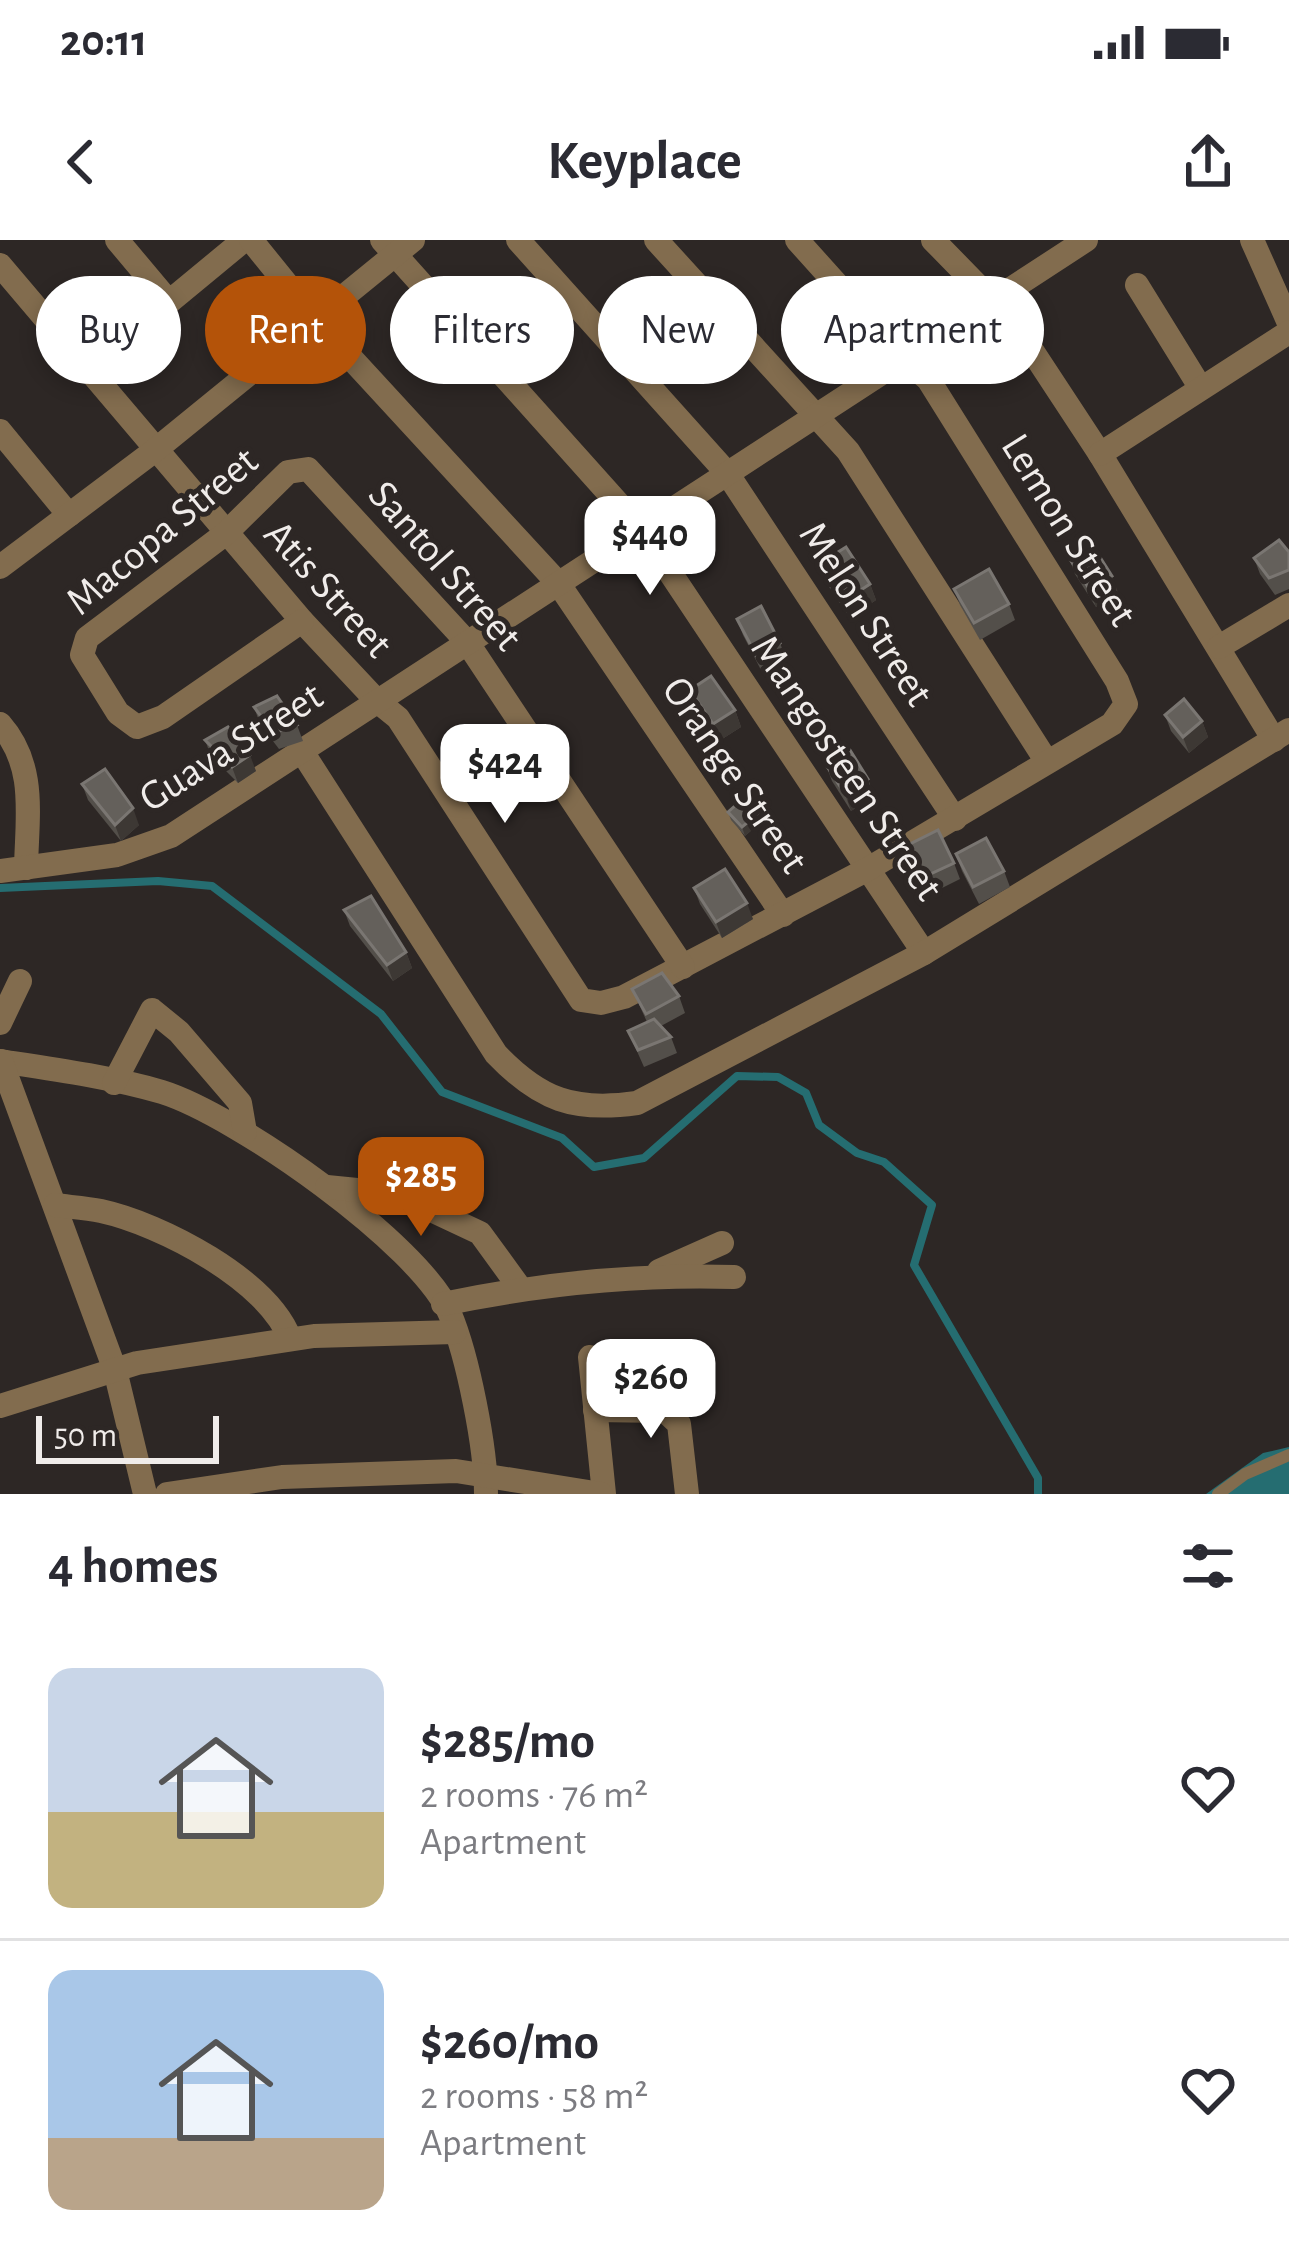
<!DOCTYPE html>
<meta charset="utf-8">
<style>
:root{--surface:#fff;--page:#f7f7f7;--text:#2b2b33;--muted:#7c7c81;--line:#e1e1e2;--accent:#b45309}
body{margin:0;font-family:"Alegreya Sans",sans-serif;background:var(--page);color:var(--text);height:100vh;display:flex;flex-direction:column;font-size:45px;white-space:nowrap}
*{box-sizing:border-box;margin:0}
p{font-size:39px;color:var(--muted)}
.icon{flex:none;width:66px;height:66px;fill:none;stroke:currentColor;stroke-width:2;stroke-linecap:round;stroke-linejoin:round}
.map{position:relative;height:1254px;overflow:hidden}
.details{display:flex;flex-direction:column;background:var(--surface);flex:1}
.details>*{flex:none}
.top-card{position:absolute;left:36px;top:36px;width:1218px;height:108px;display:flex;gap:24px}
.scale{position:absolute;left:36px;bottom:30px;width:183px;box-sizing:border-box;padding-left:12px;border:6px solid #f0ecea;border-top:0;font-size:33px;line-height:42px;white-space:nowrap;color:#f0ecea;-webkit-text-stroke:9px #2d2725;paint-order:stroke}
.price{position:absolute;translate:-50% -102px;padding:0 27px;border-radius:24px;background:#fff;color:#222;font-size:39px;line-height:78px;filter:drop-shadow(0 3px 6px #0008)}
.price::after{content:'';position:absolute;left:50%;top:72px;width:36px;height:27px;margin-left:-18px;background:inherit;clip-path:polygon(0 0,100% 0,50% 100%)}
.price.selected{background:var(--accent);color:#fff}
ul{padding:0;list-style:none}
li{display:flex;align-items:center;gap:36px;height:300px;padding:0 48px}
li+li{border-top:3px solid var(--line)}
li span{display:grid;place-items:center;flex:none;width:336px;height:240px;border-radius:24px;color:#555}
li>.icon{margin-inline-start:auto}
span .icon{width:144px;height:144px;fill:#fffc;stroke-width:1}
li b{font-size:51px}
h2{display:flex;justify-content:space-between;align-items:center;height:144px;padding:0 48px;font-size:51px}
.chip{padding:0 42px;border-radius:54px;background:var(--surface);box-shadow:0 6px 18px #0003;font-size:42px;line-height:108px}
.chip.selected{background:var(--accent);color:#fff}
.status{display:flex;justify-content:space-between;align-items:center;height:84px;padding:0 60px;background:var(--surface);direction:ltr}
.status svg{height:33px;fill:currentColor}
header{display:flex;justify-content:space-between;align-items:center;height:156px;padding:0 48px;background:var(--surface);font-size:54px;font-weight:700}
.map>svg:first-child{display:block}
.water{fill:#256d71}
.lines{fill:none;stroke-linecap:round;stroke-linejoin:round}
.stream{stroke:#256d71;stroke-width:8}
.service{stroke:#826c4e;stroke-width:12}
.minor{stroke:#826c4e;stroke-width:24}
.wall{fill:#534f4a}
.shaded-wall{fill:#3d3834}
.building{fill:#64605b;stroke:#7a7672;stroke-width:3}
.labels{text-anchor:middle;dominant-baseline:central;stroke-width:10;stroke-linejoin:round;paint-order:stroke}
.street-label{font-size:42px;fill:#f0ecea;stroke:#2d2725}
</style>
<div class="status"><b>20:11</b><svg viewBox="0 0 49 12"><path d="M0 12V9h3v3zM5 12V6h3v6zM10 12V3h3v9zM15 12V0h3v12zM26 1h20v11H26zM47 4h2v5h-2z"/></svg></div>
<header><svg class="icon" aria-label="back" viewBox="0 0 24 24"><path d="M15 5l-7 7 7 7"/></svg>Keyplace<svg class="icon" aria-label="share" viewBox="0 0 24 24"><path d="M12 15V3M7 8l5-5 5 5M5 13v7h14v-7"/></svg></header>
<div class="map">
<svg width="1289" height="1254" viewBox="0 0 1289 1254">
<rect width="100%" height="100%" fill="#2d2725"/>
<path class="water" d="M 1289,1207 L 1289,1254 L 1206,1254 L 1263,1213 Z"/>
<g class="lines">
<path class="stream" d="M 0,648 L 158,641 L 212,646 L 381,774 L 442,852 L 562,898 L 594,927 L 644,918 L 737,836 L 778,837 L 806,853 L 819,885 L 857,913 L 884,922 L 932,965 L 914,1025 L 1038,1238 L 1038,1254"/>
<path class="service" d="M 1218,1254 L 1245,1234 L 1289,1215"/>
<g class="minor">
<path d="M 117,0 L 169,62 L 244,0"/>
<path d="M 251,0 L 315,79 L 558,343 L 783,675"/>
<path d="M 382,0 L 641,289 L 924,713"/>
<path d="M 518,0 L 727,233 L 955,579"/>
<path d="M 656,0 L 848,211 L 1047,522"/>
<path d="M 933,0 L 1014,83 L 1100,214 L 1274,500"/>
<path d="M 1252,0 L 1289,83"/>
<path d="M 0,25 L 302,381 L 377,461 L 398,478 L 581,760 L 601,763 L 624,757 L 868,629 L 1112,484 L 1126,464 L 1117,441 L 928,139 L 903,118 L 797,0"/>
<path d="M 1137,45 L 1200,147"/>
<path d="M 0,191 L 69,275"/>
<path d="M 1100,214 L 1289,92"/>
<path d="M 0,327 L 154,211 L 413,0"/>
<path d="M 302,381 L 163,477 L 137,487 L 118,473 L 82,415 L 87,398 L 225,294 L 288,232 L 308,229 L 467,402 L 683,727"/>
<path d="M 1219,407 L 1289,365"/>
<path d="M 0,484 C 37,526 27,576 26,628"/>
<path d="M 301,510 L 496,814 C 540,860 574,872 637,863 L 924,713 L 1289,490"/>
<path d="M 0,631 L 117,615 L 171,596 L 1086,0"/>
<path d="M 0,783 L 20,741"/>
<path d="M 0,821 C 53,829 111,837 162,852 C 236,875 420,1004 450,1074 C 468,1117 486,1208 486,1254"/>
<path d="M 1,821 L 115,1130 L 145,1254"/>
<path d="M 114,843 L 152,770 L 179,792 L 240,863 L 245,892"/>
<path d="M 327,947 L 397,954 L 480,993 L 520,1048"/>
<path d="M 55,965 C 70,967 86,968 101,971 C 161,984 268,1040 290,1099"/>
<path d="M 659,1031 L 722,1003"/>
<path d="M 443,1064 C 539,1044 636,1034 734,1037"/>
<path d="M 590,1117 L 604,1254"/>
<path d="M 0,1166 L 137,1123 L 314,1096 L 455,1092"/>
<path d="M 595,1170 L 665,1171 L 679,1184 L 687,1254"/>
<path d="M 167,1254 L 282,1237 L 456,1231 L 601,1254"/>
</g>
</g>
<g class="wall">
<path d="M 1289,312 L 1289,349 L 1275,355 L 1260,334 L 1254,318 Z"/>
<path d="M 1069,318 L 1118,352 L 1096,367 L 1075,334 Z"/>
<path d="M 819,324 L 870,344 L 876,360 L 850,378 L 825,341 Z"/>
<path d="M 954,349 L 1009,364 L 1015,380 L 980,400 L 960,365 Z"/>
<path d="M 737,379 L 780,403 L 786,419 L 762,432 L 743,395 Z"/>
<path d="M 690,450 L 735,470 L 741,487 L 719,501 L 696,467 Z"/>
<path d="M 254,467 L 297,485 L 303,501 L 279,509 L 260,484 Z"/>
<path d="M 1165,475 L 1202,481 L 1208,497 L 1189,513 L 1171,491 Z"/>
<path d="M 205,500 L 256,531 L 238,543 L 211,516 Z"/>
<path d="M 826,525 L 868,539 L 874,556 L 851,571 L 832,541 Z"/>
<path d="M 82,544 L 139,585 L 121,601 L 88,560 Z"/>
<path d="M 728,572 L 762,581 L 745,596 L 731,580 Z"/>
<path d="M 910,604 L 954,623 L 960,639 L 932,653 Z"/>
<path d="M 956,614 L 1004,631 L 1010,647 L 979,664 L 962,631 Z"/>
<path d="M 694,648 L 753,679 L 722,698 L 700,664 Z"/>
<path d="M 344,670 L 406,712 L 412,728 L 393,741 L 350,686 Z"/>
<path d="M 632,749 L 679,756 L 685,773 L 661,786 L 671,797 L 677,813 L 644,827 L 628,791 L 647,782 Z"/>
</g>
<g class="shaded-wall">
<path d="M 1112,336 L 1118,352 L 1096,367 L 1090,350 Z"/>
<path d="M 870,344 L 876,360 L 850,378 L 844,361 Z"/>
<path d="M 735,470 L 741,487 L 719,501 L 713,484 Z"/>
<path d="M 1202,481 L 1208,497 L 1189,513 L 1183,497 Z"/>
<path d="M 250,515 L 256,531 L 238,543 L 232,527 Z"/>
<path d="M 868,539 L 874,556 L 851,571 L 845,554 Z"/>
<path d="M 133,568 L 139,585 L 121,601 L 115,585 Z"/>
<path d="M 759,573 L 762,581 L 745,596 L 742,587 Z"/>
<path d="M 747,663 L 753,679 L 722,698 L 716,682 Z"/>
<path d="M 406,712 L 412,728 L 393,741 L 387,725 Z"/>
</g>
<g class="building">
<path d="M 1279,300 L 1289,312 L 1289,330 L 1269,338 L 1254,318 Z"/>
<path d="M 1091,303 L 1112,336 L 1090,350 L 1069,318 Z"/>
<path d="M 846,307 L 870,344 L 844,361 L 819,324 Z"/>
<path d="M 989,329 L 1009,364 L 974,383 L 954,349 Z"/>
<path d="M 761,366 L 780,403 L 756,415 L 737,379 Z"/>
<path d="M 711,436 L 735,470 L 713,484 L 690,450 Z"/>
<path d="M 277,456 L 297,485 L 273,493 L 254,467 Z"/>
<path d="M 1184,459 L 1202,481 L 1183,497 L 1165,475 Z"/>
<path d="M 228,487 L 250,515 L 232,527 L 205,500 Z"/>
<path d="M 850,510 L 868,539 L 845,554 L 826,525 Z"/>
<path d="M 105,529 L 133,568 L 115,585 L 82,544 Z"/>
<path d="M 745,557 L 759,573 L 742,587 L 728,572 Z"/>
<path d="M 938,590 L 954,623 L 926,636 L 910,604 Z"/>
<path d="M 986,598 L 1004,631 L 973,647 L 956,614 Z"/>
<path d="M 725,629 L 747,663 L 716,682 L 694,648 Z"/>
<path d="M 371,656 L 406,712 L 387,725 L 344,670 Z"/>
<path d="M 662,733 L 679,756 L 646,774 L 632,749 Z"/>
<path d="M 654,779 L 671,797 L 638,810 L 628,791 Z"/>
</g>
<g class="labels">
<g class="street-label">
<text transform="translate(1069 290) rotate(58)">Lemon Street</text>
<text transform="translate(162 291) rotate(-40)">Macopa Street</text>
<text transform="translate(445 326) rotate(49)">Santol Street</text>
<text transform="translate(328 349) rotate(48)">Atis Street</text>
<text transform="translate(866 374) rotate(57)">Melon Street</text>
<text transform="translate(231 507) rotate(-32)">Guava Street</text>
<text transform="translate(847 528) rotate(56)">Mangosteen Street</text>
<text transform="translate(735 535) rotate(56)">Orange Street</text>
</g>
</g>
</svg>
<div class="scale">50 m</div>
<b class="price" style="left:650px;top:358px">$440</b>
<b class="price" style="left:505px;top:586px">$424</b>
<b class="price selected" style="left:421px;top:999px">$285</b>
<b class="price" style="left:651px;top:1201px">$260</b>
<div class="top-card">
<a class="chip">Buy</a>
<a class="chip selected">Rent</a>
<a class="chip">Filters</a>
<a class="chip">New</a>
<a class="chip">Apartment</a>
</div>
</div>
<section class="details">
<h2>4 homes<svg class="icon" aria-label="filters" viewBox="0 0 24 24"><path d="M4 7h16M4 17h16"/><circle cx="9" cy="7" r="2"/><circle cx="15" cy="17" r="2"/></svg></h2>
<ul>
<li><span style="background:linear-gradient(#c9d6e8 60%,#c2b280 0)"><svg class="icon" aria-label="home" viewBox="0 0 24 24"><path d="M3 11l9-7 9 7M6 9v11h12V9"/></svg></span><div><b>$285/mo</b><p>2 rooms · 76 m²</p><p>Apartment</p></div><svg class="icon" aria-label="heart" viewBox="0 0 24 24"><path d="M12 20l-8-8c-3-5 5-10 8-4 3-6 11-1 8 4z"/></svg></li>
<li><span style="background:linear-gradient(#a9c7e8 70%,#b9a48a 0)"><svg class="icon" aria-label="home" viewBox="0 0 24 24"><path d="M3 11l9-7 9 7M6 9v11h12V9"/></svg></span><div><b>$260/mo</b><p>2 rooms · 58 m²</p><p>Apartment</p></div><svg class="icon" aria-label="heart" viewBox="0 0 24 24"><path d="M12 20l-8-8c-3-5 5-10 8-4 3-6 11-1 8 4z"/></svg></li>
</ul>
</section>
